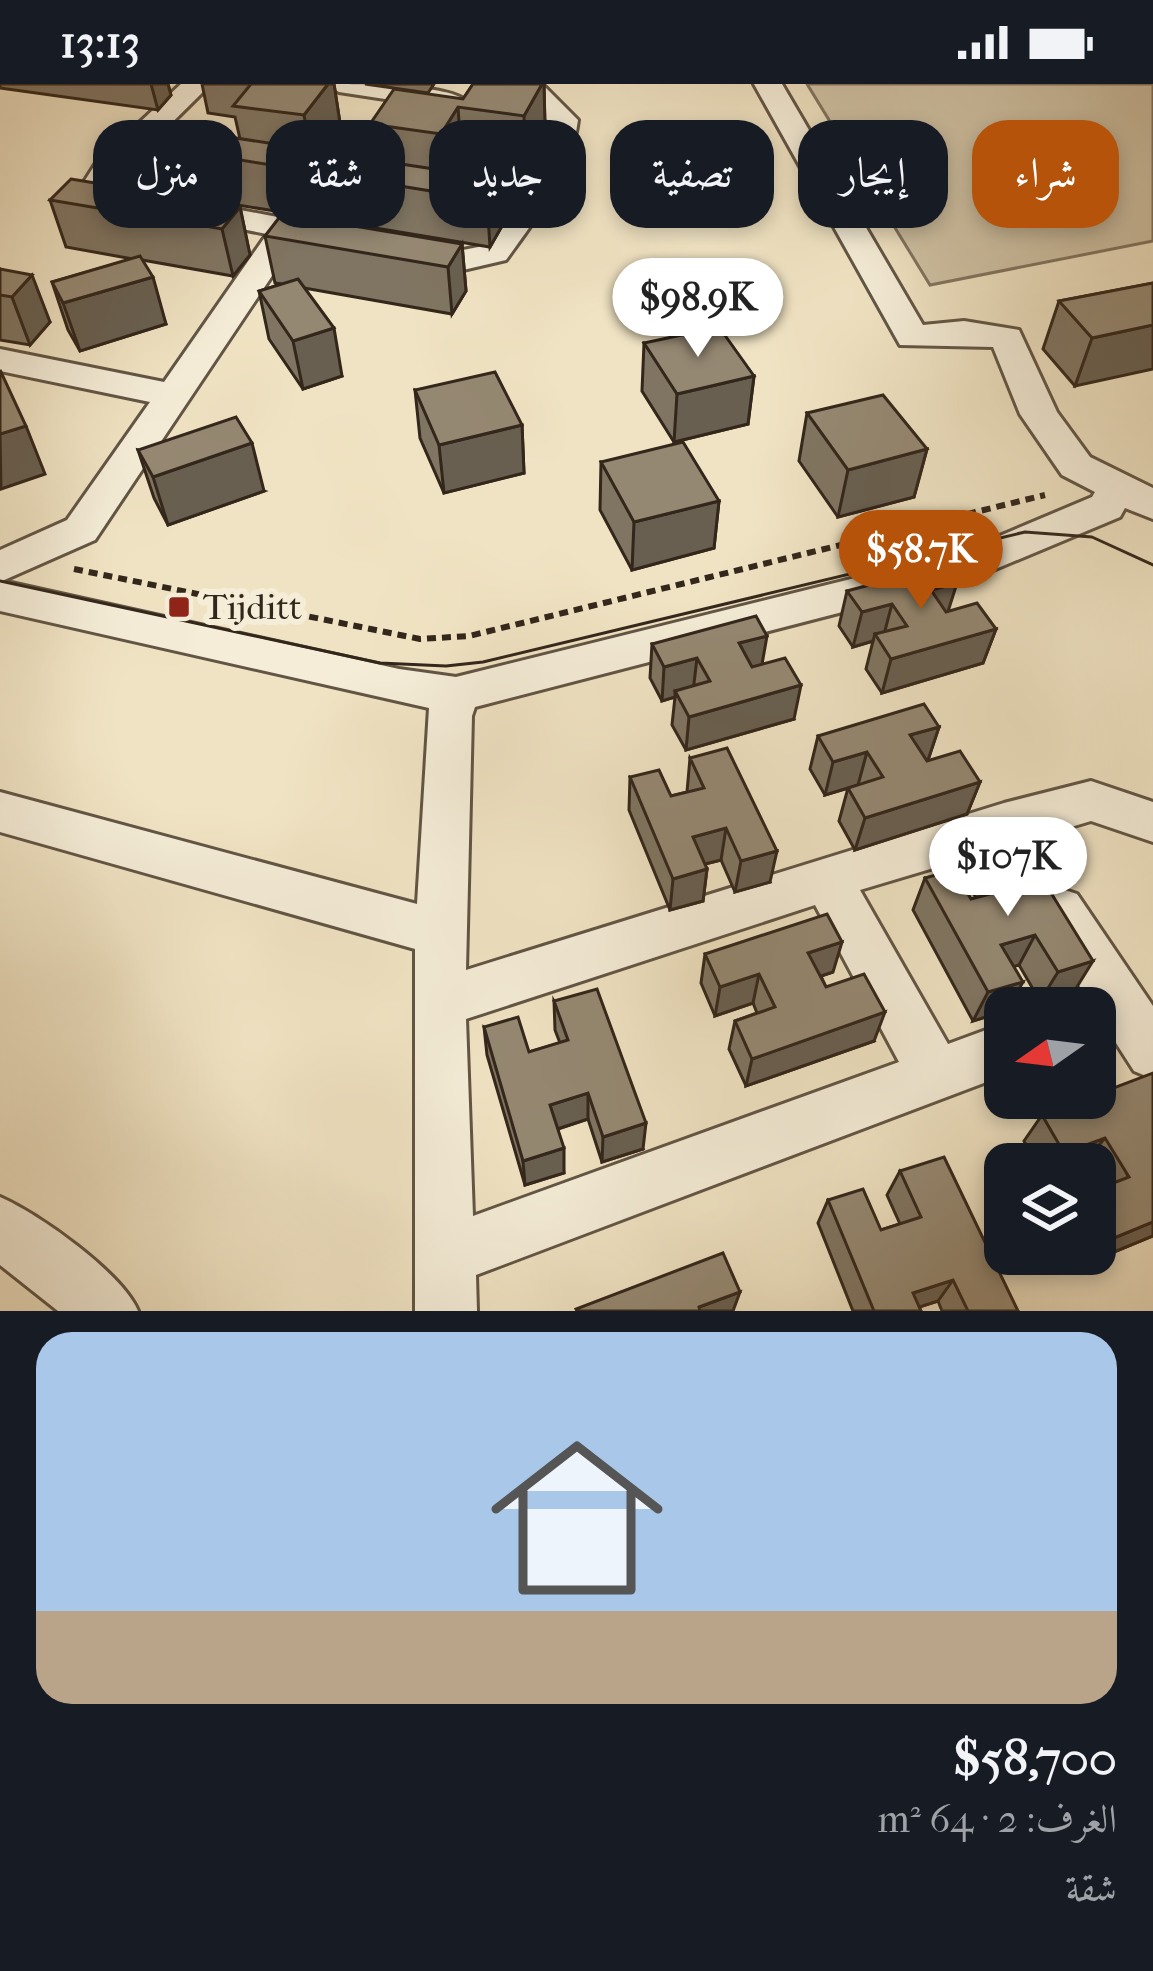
<!DOCTYPE html>
<html lang="ar">
<meta charset="utf-8">
<style>
:root{--surface:#171b24;--page:#20242c;--text:#f1f3f6;--muted:#9ea1a6;--line:#363941;--accent:#b45309}
body{margin:0;font-family:"IM FELL French Canon",Amiri,serif;background:var(--page);color:var(--text);direction:rtl;height:100vh;display:flex;flex-direction:column;font-size:45px;white-space:nowrap}
*{box-sizing:border-box;margin:0}
p{font-size:39px;color:var(--muted)}
.icon{flex:none;width:66px;height:66px;fill:none;stroke:currentColor;stroke-width:2;stroke-linecap:round;stroke-linejoin:round}
.map{position:relative;height:1227px;overflow:hidden;direction:ltr}
.side{display:flex;flex-direction:column;background:var(--surface);flex:1}
.side>*{flex:none}
.guide{position:absolute;left:36px;top:36px;width:1083px;height:108px;direction:rtl;display:flex;gap:24px}
.needle{width:78px;rotate:256deg}
.tools{position:absolute;left:984px;top:903px;display:grid;gap:24px}
.tools a{display:grid;place-items:center;width:132px;height:132px;border-radius:24px;background:var(--surface);box-shadow:0 6px 18px #0003;font-size:60px}
.price{position:absolute;translate:-50% -102px;padding:0 27px;border-radius:42px;background:#fff;color:#222;font-size:39px;line-height:78px;filter:drop-shadow(0 3px 6px #0008)}
.price::after{content:'';position:absolute;left:50%;top:72px;width:36px;height:27px;margin-left:-18px;background:inherit;clip-path:polygon(0 0,100% 0,50% 100%)}
.price.active{background:var(--accent);color:#fff}
ul{padding:0;list-style:none}
li{display:grid;align-content:center;gap:24px;height:636px;padding:0 36px}
li+li{border-top:3px solid var(--line)}
li span{display:grid;place-items:center;height:372px;border-radius:36px;color:#555}
li>.icon{margin-inline-start:auto}
span .icon{width:216px;height:216px;fill:#fffc;stroke-width:1}
li b{font-size:51px}
.pill{padding:0 42px;border-radius:36px;background:var(--surface);box-shadow:0 6px 18px #0003;font-size:42px;line-height:108px}
.pill.active{background:var(--accent);color:#fff}
.status{display:flex;justify-content:space-between;align-items:center;height:84px;padding:0 60px;background:var(--surface);direction:ltr}
.status svg{height:33px;fill:currentColor}
.map>svg:first-child{display:block}
.green{fill:#d0c3a6;stroke:#827460;stroke-width:3}
.lines{fill:none;stroke-linecap:round;stroke-linejoin:round}
.minor-casing{stroke:#625545;stroke-width:6}
.path{stroke:#33261b;stroke-width:6;stroke-dasharray:9 6;stroke-linecap:butt}
.minor{fill:#f5edd8;fill-rule:evenodd}
.tram{stroke:#33261b;stroke-width:3}
.wall{fill:#807562;stroke:#33261b;stroke-width:3}
.shaded-wall{fill:#685f50;stroke:#33261b;stroke-width:3}
.building{fill:#958872;stroke:#33261b;stroke-width:3}
.poi-dot{fill:#8f2418;stroke:#f5edd8;stroke-width:4.5}
.labels{text-anchor:middle;dominant-baseline:central;stroke-width:12;stroke-linejoin:round;paint-order:stroke}
.poi-label{font-size:36px;fill:#33261b;stroke:#f5edd8;text-anchor:start}
</style>
<div class="status"><b>13:13</b><svg viewBox="0 0 49 12"><path d="M0 12V9h3v3zM5 12V6h3v6zM10 12V3h3v9zM15 12V0h3v12zM26 1h20v11H26zM47 4h2v5h-2z"/></svg></div>
<div class="map">
<svg width="1153" height="1227" viewBox="0 0 1153 1227">
<rect width="100%" height="100%" fill="#f0e3c3"/>
<filter id="stains"><feTurbulence type="fractalNoise" baseFrequency=".00167" numOctaves="4"/><feColorMatrix values="0 0 0 0 .2 0 0 0 0 .09 0 0 0 0 .02 0 0 0 .5 -.17"/></filter>
<radialGradient id="worn" r=".72"><stop offset=".6" stop-color="#630" stop-opacity="0"/><stop offset="1" stop-color="#630" stop-opacity=".3"/></radialGradient>
<path class="green" d="M 807,0 L 1153,0 L 1153,157 L 930,201 Z"/>
<g class="lines">
<defs>
<g id="minor">
<path d="M 181,0 L 211,0 L 120,90 L 114,102 L 330,143 L 346,153 L 330,163 L 296,156 L 95,456 L 2,497 L 399,585 L 456,593 L 964,467 L 1092,413 L 1095,408 L 1062,391 L 1020,330 L 993,263 L 900,261 L 754,0 L 782,0 L 923,241 L 964,237 L 1019,246 L 1057,328 L 1090,373 L 1153,404 L 1153,435 L 1125,424 L 1120,433 L 974,494 L 475,623 L 472,632 L 466,886 L 1004,719 L 1091,697 L 1153,718 L 1153,758 L 1091,737 L 860,806 L 948,960 L 1005,939 L 1005,991 L 476,1191 L 477,1227 L 415,1227 L 415,865 L 0,748 L 0,708 L 417,820 L 429,624 L 0,527 L 0,466 L 67,436 L 150,318 L 0,287 L 0,265 L 164,298 L 267,150 L 102,118 L 91,116 L 82,101 L 96,79 ZM 815,821 L 899,978 L 473,1132 L 466,935 Z"/>
<path d="M 325,0 C 357,0 444,0 465,16 L 451,25 L 339,8 Z"/>
<path d="M 508,0 L 542,0 L 578,36 C 571,90 537,133 506,176 L 463,186 L 395,174 L 391,167 L 407,157 L 463,166 L 483,162 C 511,123 541,86 548,37 Z"/>
<path d="M 238,64 L 375,84 L 390,93 L 375,102 L 227,79 L 223,73 Z"/>
<path d="M 1059,804 L 1077,810 L 1153,922 L 1153,995 L 1134,987 L 1041,842 L 1034,826 L 1041,810 Z"/>
<path d="M 0,1113 C 39,1130 122,1189 138,1227 L 58,1227 L 0,1181 Z"/>
</g>
</defs>
<use href="#minor" class="minor-casing"/>
<path class="path" d="M 74,485 L 420,555 L 469,552 L 1045,411"/>
<use href="#minor" class="minor"/>
<path class="tram" d="M 0,497 L 380,579 L 446,582 L 483,578 L 1025,448 L 1092,453 L 1153,481"/>
</g>
<g class="wall">
<path d="M 0,0 L 168,0 L 171,11 L 158,26 L 0,4 Z"/>
<path d="M 202,0 L 334,0 L 340,39 L 312,77 L 296,75 L 302,110 L 287,129 L 127,103 L 114,56 L 240,55 L 235,33 L 208,29 Z"/>
<path d="M 365,0 L 434,0 L 428,9 Z"/>
<path d="M 473,0 L 544,0 L 545,43 L 525,78 L 461,69 L 450,88 L 500,95 L 502,142 L 490,163 L 321,135 L 313,88 L 375,76 L 370,40 L 463,15 Z"/>
<path d="M 50,116 L 240,123 L 250,171 L 233,192 L 142,176 L 166,240 L 80,267 L 68,246 L 52,198 L 133,175 L 66,163 Z"/>
<path d="M 265,152 L 462,160 L 466,207 L 452,230 L 304,204 L 342,292 L 303,305 L 269,255 L 259,207 L 282,200 L 275,199 Z"/>
<path d="M 0,185 L 50,238 L 30,261 L 0,256 Z"/>
<path d="M 1153,199 L 1075,302 L 1043,265 L 1059,217 Z"/>
<path d="M 644,259 L 754,292 L 748,340 L 674,358 L 642,307 Z"/>
<path d="M 415,306 L 522,341 L 524,389 L 444,409 L 420,354 Z"/>
<path d="M 807,329 L 927,365 L 914,413 L 838,433 L 799,377 Z"/>
<path d="M 138,366 L 264,407 L 168,441 L 154,414 Z"/>
<path d="M 601,378 L 719,417 L 714,464 L 632,486 L 600,426 Z"/>
<path d="M 847,507 L 948,527 L 996,545 L 983,579 L 882,609 L 866,585 L 873,557 L 853,563 L 839,542 Z"/>
<path d="M 652,560 L 762,580 L 794,635 L 686,666 L 672,641 L 675,613 L 662,617 L 650,594 Z"/>
<path d="M 939,643 L 928,676 L 980,698 L 967,730 L 855,766 L 839,737 L 848,704 L 858,701 L 825,711 L 810,685 L 818,652 Z"/>
<path d="M 690,674 L 770,798 L 735,808 L 721,776 L 705,780 L 707,785 L 703,817 L 670,826 L 629,726 L 630,693 L 671,712 L 687,708 Z"/>
<path d="M 985,773 L 1075,906 L 1040,917 L 1019,881 L 1014,882 L 1005,927 L 973,937 L 913,826 L 925,794 L 971,815 L 976,814 L 971,804 Z"/>
<path d="M 705,870 L 833,888 L 821,892 L 826,903 L 874,957 L 746,1002 L 729,965 L 735,937 L 757,929 L 753,919 L 715,932 L 701,899 Z"/>
<path d="M 554,917 L 643,1065 L 602,1078 L 588,1035 L 558,1045 L 564,1089 L 525,1101 L 487,971 L 484,943 L 529,968 L 560,959 L 555,946 Z"/>
<path d="M 1095,1014 L 1153,1152 L 1092,1177 L 1088,1170 L 1095,1170 L 1095,1106 L 1099,1105 L 1095,1098 L 1095,1080 L 1037,1080 L 1024,1057 L 1042,1031 Z"/>
<path d="M 900,1087 L 1018,1227 L 942,1227 L 938,1217 L 919,1223 L 921,1227 L 853,1227 L 818,1139 L 828,1116 L 881,1146 L 900,1140 L 887,1111 Z"/>
</g>
<g class="shaded-wall">
<path d="M 151,0 L 168,0 L 171,11 L 158,26 Z"/>
<path d="M 328,0 L 334,0 L 340,39 L 312,77 L 304,31 Z"/>
<path d="M 542,0 L 544,0 L 545,43 L 525,78 L 524,32 Z"/>
<path d="M 458,23 L 461,69 L 445,96 L 441,50 Z"/>
<path d="M 294,63 L 302,110 L 287,129 L 278,82 Z"/>
<path d="M 500,95 L 502,142 L 490,163 L 487,116 Z"/>
<path d="M 240,123 L 250,171 L 233,192 L 222,145 Z"/>
<path d="M 462,160 L 466,207 L 452,230 L 448,183 Z"/>
<path d="M 32,191 L 50,238 L 30,261 L 12,213 Z"/>
<path d="M 153,193 L 166,240 L 80,267 L 63,219 Z"/>
<path d="M 1153,241 L 1153,285 L 1075,302 L 1092,254 Z"/>
<path d="M 334,244 L 342,292 L 303,305 L 293,257 Z"/>
<path d="M 754,292 L 748,340 L 674,358 L 677,310 Z"/>
<path d="M 522,341 L 524,389 L 444,409 L 439,361 Z"/>
<path d="M 26,342 L 45,390 L 1,405 L 0,350 Z"/>
<path d="M 252,359 L 264,407 L 168,441 L 153,393 Z"/>
<path d="M 927,365 L 914,413 L 838,433 L 848,386 Z"/>
<path d="M 719,417 L 714,464 L 632,486 L 634,438 Z"/>
<path d="M 957,499 L 946,534 L 931,506 Z"/>
<path d="M 892,520 L 883,554 L 875,550 L 873,557 L 853,563 L 862,528 Z"/>
<path d="M 996,545 L 983,579 L 882,609 L 891,575 Z"/>
<path d="M 767,552 L 761,586 L 734,594 L 739,559 Z"/>
<path d="M 697,574 L 693,608 L 675,607 L 675,613 L 662,617 L 664,583 Z"/>
<path d="M 801,601 L 794,635 L 686,666 L 689,633 Z"/>
<path d="M 939,643 L 928,676 L 899,685 L 910,651 Z"/>
<path d="M 867,668 L 858,701 L 825,711 L 833,678 Z"/>
<path d="M 980,698 L 967,730 L 855,766 L 865,734 Z"/>
<path d="M 726,744 L 721,776 L 689,784 L 693,753 Z"/>
<path d="M 777,767 L 770,798 L 735,808 L 741,777 Z"/>
<path d="M 707,785 L 703,817 L 670,826 L 673,795 Z"/>
<path d="M 1035,851 L 1019,881 L 986,891 L 1001,861 Z"/>
<path d="M 842,858 L 833,888 L 800,899 L 808,869 Z"/>
<path d="M 1093,877 L 1075,906 L 1040,917 L 1058,888 Z"/>
<path d="M 759,890 L 753,919 L 715,932 L 720,903 Z"/>
<path d="M 1023,898 L 1008,924 L 1005,924 L 1005,927 L 973,937 L 988,908 Z"/>
<path d="M 885,928 L 874,957 L 746,1002 L 752,975 Z"/>
<path d="M 588,1009 L 588,1035 L 551,1047 L 550,1021 Z"/>
<path d="M 646,1039 L 643,1065 L 602,1078 L 603,1053 Z"/>
<path d="M 1105,1054 L 1084,1079 L 1056,1080 L 1064,1069 Z"/>
<path d="M 564,1064 L 564,1089 L 525,1101 L 523,1077 Z"/>
<path d="M 1153,1138 L 1153,1152 L 1092,1177 L 1114,1154 Z"/>
<path d="M 953,1196 L 938,1217 L 907,1227 L 913,1209 Z"/>
<path d="M 740,1208 L 733,1227 L 698,1227 L 699,1223 Z"/>
</g>
<g class="building">
<path d="M 251,0 L 328,0 L 304,31 L 233,22 Z"/>
<path d="M 473,0 L 542,0 L 524,32 L 458,23 L 441,50 L 370,40 L 394,5 L 463,15 Z"/>
<path d="M 132,38 L 294,63 L 278,82 L 114,56 Z"/>
<path d="M 328,69 L 500,95 L 487,116 L 313,88 Z"/>
<path d="M 71,95 L 240,123 L 222,145 L 50,116 Z"/>
<path d="M 282,130 L 462,160 L 448,183 L 265,152 Z"/>
<path d="M 140,172 L 153,193 L 63,219 L 52,198 Z"/>
<path d="M 0,185 L 32,191 L 12,213 L 0,211 Z"/>
<path d="M 298,195 L 334,244 L 293,257 L 259,207 Z"/>
<path d="M 1153,199 L 1153,241 L 1092,254 L 1059,217 Z"/>
<path d="M 719,243 L 754,292 L 677,310 L 644,259 Z"/>
<path d="M 0,286 L 26,342 L 0,350 Z"/>
<path d="M 495,288 L 522,341 L 439,361 L 415,306 Z"/>
<path d="M 883,311 L 927,365 L 848,386 L 807,329 Z"/>
<path d="M 236,333 L 252,359 L 153,393 L 138,366 Z"/>
<path d="M 683,358 L 719,417 L 634,438 L 601,378 Z"/>
<path d="M 944,481 L 957,499 L 931,506 L 946,528 L 977,519 L 996,545 L 891,575 L 875,550 L 907,542 L 892,520 L 862,528 L 847,507 Z"/>
<path d="M 756,532 L 767,552 L 739,559 L 752,583 L 785,574 L 801,601 L 689,633 L 675,607 L 710,597 L 697,574 L 664,583 L 652,560 Z"/>
<path d="M 924,620 L 939,643 L 910,651 L 927,677 L 960,667 L 980,698 L 865,734 L 848,704 L 883,693 L 867,668 L 833,678 L 818,652 Z"/>
<path d="M 727,664 L 777,767 L 741,777 L 726,744 L 693,753 L 707,785 L 673,795 L 630,693 L 659,686 L 671,712 L 704,704 L 690,674 Z"/>
<path d="M 1022,762 L 1093,877 L 1058,888 L 1035,851 L 1001,861 L 1023,898 L 988,908 L 925,794 L 954,786 L 971,815 L 1005,806 L 985,773 Z"/>
<path d="M 827,830 L 842,858 L 808,869 L 826,903 L 864,890 L 885,928 L 752,975 L 735,937 L 775,923 L 759,890 L 720,903 L 705,870 Z"/>
<path d="M 597,905 L 646,1039 L 603,1053 L 588,1009 L 550,1021 L 564,1064 L 523,1077 L 484,943 L 518,933 L 529,968 L 568,956 L 554,917 Z"/>
<path d="M 1153,989 L 1153,1138 L 1114,1154 L 1095,1123 L 1095,1106 L 1129,1093 L 1105,1054 L 1064,1069 L 1042,1031 L 1086,1014 L 1095,1014 L 1095,1011 Z"/>
<path d="M 944,1073 L 1018,1227 L 968,1227 L 953,1196 L 913,1209 L 921,1227 L 874,1227 L 828,1116 L 863,1105 L 881,1146 L 921,1133 L 900,1087 Z"/>
<path d="M 723,1169 L 740,1208 L 699,1223 L 700,1227 L 577,1227 L 576,1225 Z"/>
</g>
<rect class="poi-dot" x="167" y="511" width="24" height="24" rx="6"/>
<g class="labels">
<g class="poi-label">
<text x="203" y="523">Tijditt</text>
</g>
</g>
<rect width="100%" height="100%" filter="url(#stains)"/>
<rect width="100%" height="100%" fill="url(#worn)"/>
</svg>
<div class="tools">
<a><svg class="needle" viewBox="-14 -14 28 28"><path d="M0-13l5 13h-10z" fill="#e53935"/><path d="M0 13l5-13h-10z" fill="#9ea1a6"/></svg></a>
<a><svg class="icon" aria-label="layers" viewBox="0 0 24 24"><path d="M12 4l9 5-9 5-9-5zM3 14l9 5 9-5"/></svg></a>
</div>
<b class="price" style="left:698px;top:276px">$98.9K</b>
<b class="price active" style="left:921px;top:528px">$58.7K</b>
<b class="price" style="left:1008px;top:835px">$107K</b>
<div class="guide">
<a class="pill active">شراء</a>
<a class="pill">إيجار</a>
<a class="pill">تصفية</a>
<a class="pill">جديد</a>
<a class="pill">شقة</a>
<a class="pill">منزل</a>
</div>
</div>
<section class="side">
<ul>
<li><span style="background:linear-gradient(#a9c7e8 75%,#b9a48a 0)"><svg class="icon" aria-label="home" viewBox="0 0 24 24"><path d="M3 11l9-7 9 7M6 9v11h12V9"/></svg></span><div><b>$58,700</b><p>الغرف: 2 · 64 m²</p><p>شقة</p></div></li>
</ul>
</section>
